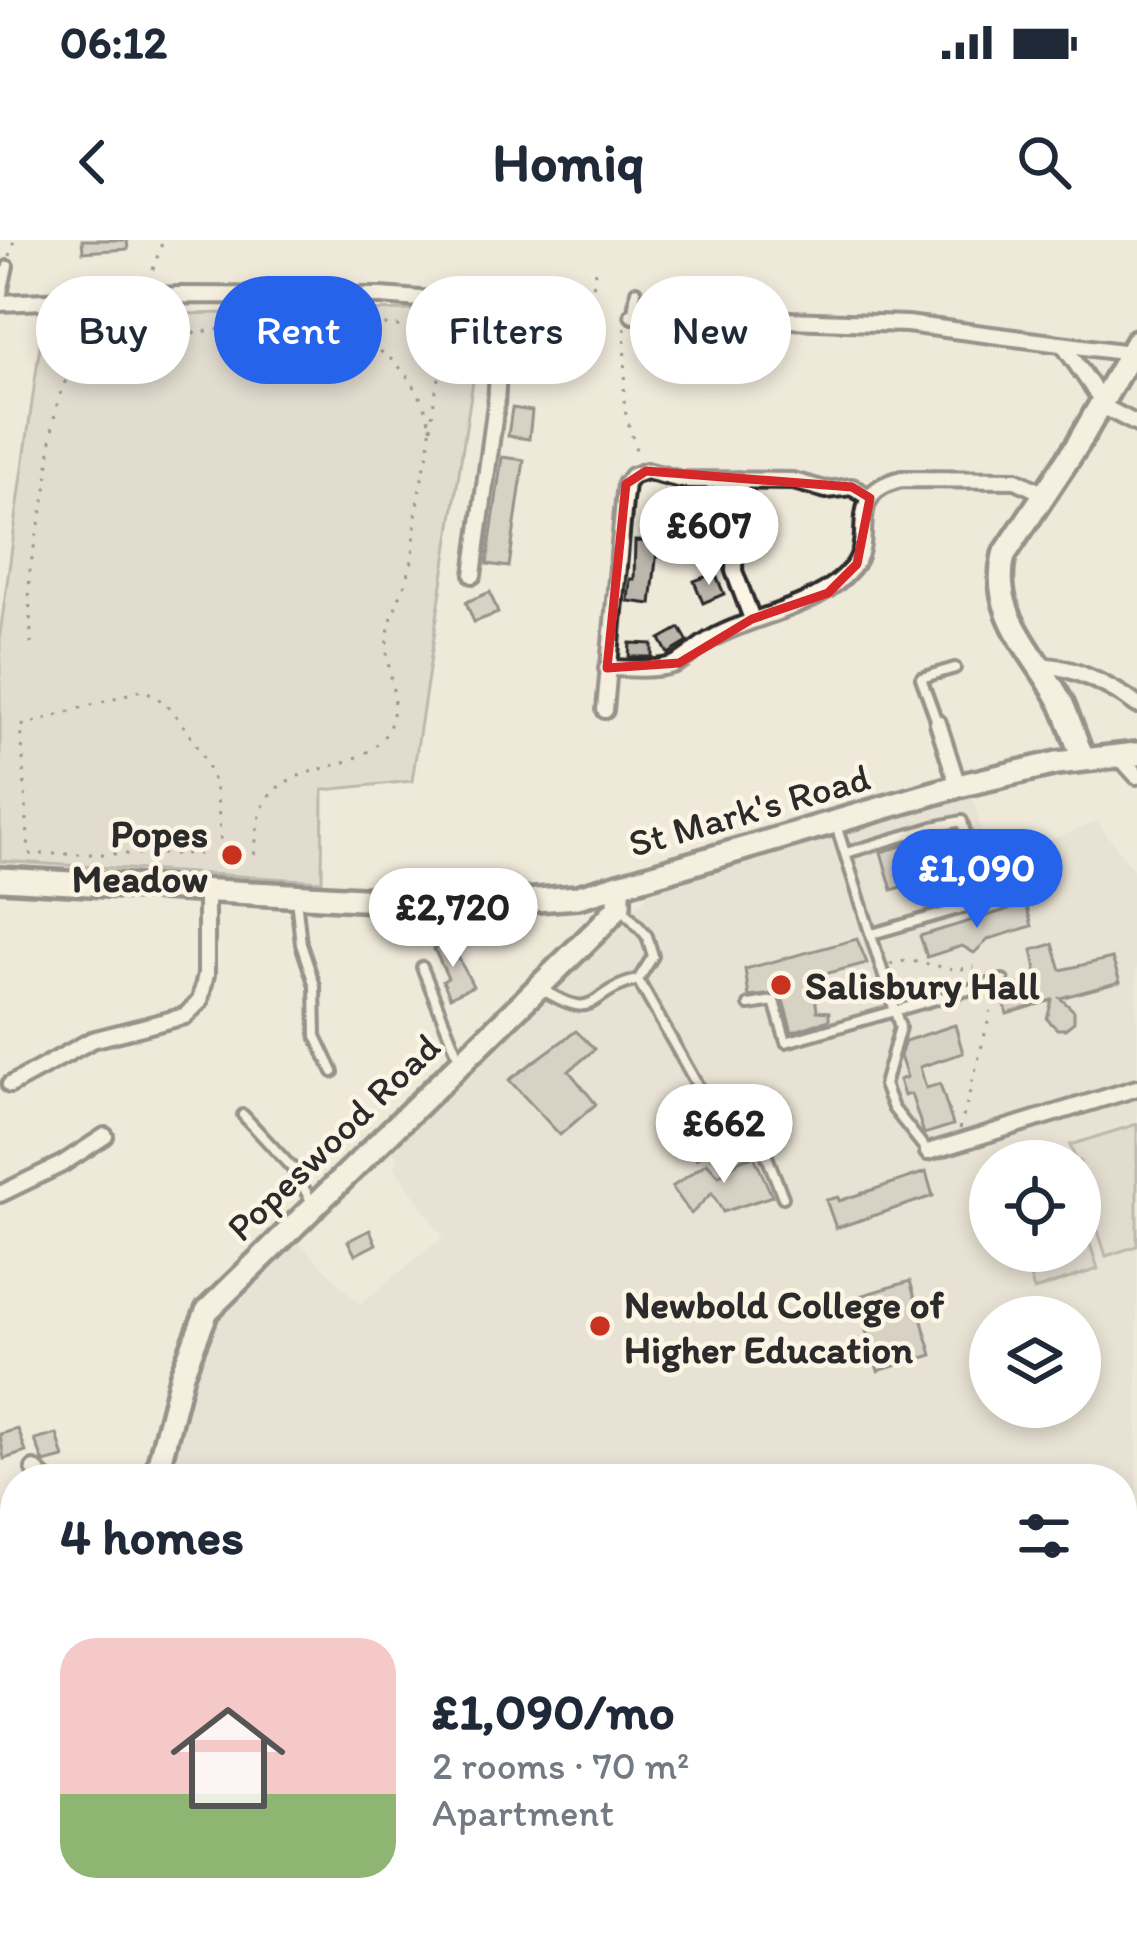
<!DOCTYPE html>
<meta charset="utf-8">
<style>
:root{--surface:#fff;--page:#f6f6f7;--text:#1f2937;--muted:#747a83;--line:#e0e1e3;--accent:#2563eb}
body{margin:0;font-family:Itim,sans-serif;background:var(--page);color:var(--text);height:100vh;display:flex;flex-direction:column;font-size:45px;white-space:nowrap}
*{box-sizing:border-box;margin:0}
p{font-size:39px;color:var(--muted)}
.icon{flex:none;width:66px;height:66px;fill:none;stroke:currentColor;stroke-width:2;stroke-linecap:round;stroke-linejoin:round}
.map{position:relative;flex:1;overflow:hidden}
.panel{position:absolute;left:0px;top:1224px;width:1137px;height:471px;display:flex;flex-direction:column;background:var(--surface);border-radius:48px 48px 0 0;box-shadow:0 6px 18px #0003}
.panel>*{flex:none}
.top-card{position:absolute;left:36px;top:36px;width:1065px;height:108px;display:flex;gap:24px}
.tools{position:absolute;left:969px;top:900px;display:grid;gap:24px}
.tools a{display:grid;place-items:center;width:132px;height:132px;border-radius:50%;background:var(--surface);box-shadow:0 6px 18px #0003;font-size:60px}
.price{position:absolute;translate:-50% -102px;padding:0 27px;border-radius:42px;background:#fff;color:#222;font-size:39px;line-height:78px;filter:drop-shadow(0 3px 6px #0008)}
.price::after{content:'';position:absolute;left:50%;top:72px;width:36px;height:27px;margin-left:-18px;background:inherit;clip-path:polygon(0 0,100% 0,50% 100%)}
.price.active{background:var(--accent);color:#fff}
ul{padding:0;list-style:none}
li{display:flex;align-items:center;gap:36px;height:300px;padding:0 60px}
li+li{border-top:3px solid var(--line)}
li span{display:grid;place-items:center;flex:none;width:336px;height:240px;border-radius:36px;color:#555}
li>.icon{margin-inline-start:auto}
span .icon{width:144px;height:144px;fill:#fffc;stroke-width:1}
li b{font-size:51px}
h2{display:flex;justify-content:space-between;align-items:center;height:144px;padding:0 60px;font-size:51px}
.chip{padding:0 42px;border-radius:54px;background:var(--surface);box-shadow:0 6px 18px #0003;font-size:42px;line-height:108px}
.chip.active{background:var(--accent);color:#fff}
.status{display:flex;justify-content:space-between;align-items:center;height:84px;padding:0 60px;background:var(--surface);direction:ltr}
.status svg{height:33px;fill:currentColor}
header{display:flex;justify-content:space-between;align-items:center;height:156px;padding:0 60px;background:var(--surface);font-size:54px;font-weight:700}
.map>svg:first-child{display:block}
.built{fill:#e0dacc;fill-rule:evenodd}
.green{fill:#d2cdc0;stroke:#7e7c76;stroke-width:3}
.building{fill:#bcb7ac;stroke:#2b2b2b;stroke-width:3}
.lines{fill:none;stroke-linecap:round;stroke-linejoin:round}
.lane-casing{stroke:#2b2b2b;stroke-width:16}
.street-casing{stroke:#2b2b2b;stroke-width:22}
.secondary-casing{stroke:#2b2b2b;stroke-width:30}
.path{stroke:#2b2b2b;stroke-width:3;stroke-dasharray:3 9;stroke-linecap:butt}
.lane{stroke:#fcf5e5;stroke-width:8}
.street{stroke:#fcf5e5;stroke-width:14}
.secondary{stroke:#fcf5e5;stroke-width:21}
.marked{fill:none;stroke:#d62828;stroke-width:9;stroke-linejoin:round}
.poi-dot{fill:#c8321e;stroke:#fcf5e5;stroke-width:4.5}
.labels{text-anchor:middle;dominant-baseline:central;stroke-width:9;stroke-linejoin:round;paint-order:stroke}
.street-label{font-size:39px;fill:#2b2b2b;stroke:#fcf5e5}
.poi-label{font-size:39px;font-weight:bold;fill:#2b2b2b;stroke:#fcf5e5;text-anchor:start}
</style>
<div class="status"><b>06:12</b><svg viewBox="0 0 49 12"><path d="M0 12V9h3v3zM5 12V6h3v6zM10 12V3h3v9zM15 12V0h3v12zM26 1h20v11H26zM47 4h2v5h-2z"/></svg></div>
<header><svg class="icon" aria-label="back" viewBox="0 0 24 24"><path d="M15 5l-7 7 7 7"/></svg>Homiq<svg class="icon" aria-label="search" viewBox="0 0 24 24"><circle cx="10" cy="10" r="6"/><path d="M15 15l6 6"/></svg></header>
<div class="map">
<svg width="1137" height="1694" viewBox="0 0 1137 1694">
<rect width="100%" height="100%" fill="#efe9da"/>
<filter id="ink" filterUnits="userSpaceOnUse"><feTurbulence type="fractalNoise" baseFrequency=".00833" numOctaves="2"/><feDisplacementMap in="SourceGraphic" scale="24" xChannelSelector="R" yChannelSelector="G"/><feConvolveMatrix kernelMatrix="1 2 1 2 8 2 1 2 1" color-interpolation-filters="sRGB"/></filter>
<g filter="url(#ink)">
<g class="built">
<path d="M 973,555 L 994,647 L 1028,634 L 1027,610 L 1097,581 L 1137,635 L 1137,1616 L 1122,1618 L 1122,1239 L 167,1239 L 202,1094 L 294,998 L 360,1064 L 443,997 L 393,926 L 399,919 L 388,907 L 661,642 ZM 990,921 L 1080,921 L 1080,1011 L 990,1011 ZM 990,1077 L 1080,1077 L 1080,1167 L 990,1167 Z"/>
<path d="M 170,1680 L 724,1680 L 635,1694 L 202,1694 Z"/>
</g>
<g class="green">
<path d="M 484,69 L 412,541 L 323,550 L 322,641 L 0,621 L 0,394 L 44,76 Z"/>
<path d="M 1137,884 L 1137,1006 L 1106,1016 L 1080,935 L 1080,921 L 1076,921 L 1070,905 Z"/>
<path d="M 1080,972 L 1098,1029 L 1034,1050 L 1022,1011 L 1080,1011 Z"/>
</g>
<g class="building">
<path d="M 82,0 L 127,0 L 128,9 L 83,12 Z"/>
<path d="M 525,83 L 585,85 L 583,113 L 577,118 L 572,112 L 573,98 L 542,97 L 541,111 L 524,110 L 525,103 L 511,102 L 512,91 L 525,92 Z"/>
<path d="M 512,168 L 532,171 L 529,199 L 508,196 Z"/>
<path d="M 502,217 L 524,220 L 509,327 L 487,324 Z"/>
<path d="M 635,301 L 658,302 L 651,364 L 628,361 L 630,339 L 634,339 Z"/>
<path d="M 715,333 L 724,354 L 703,363 L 694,341 Z"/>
<path d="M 490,352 L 498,373 L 474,382 L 466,362 Z"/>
<path d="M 680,388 L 688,402 L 668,414 L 660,399 Z"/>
<path d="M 630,403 L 652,404 L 652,417 L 629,417 Z"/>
<path d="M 919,601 L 927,631 L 910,636 L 912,644 L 892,650 L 881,612 Z"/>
<path d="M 1026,664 L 1032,686 L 989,699 L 974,713 L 962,706 L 927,717 L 920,696 Z"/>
<path d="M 857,699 L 867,723 L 813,737 L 817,771 L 829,772 L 829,780 L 792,792 L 781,753 L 749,757 L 745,729 Z"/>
<path d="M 450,701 L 473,746 L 450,757 L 443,741 L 448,738 L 434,709 Z"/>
<path d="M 1053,704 L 1061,730 L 1112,718 L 1120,742 L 1060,758 L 1074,771 L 1074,782 L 1065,789 L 1057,789 L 1047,779 L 1052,760 L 1007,774 L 1001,750 L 1038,739 L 1032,710 Z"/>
<path d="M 955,785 L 963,813 L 920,827 L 926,848 L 940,844 L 953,885 L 924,894 L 911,854 L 904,856 L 899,840 L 907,837 L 900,816 L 905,801 Z"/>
<path d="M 576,791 L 595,809 L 569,831 L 596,864 L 560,895 L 509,840 Z"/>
<path d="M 683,882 L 702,915 L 696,919 L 673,889 Z"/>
<path d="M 754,916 L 772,956 L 723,972 L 712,953 L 691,974 L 672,947 L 707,923 L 719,936 L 740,920 Z"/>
<path d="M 926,932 L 933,956 L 836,988 L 826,960 L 838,957 L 839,961 Z"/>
<path d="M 370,990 L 376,1004 L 355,1015 L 348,1001 Z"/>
<path d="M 910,1041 L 932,1115 L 878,1131 L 856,1057 Z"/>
<path d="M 18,1189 L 26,1212 L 4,1219 L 0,1194 Z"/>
<path d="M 57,1194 L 64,1218 L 44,1223 L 35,1200 Z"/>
<path d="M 0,1353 L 15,1357 L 11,1386 L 0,1383 Z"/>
</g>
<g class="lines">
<defs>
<g id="lane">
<path d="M 0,63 L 8,26"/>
<path d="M 633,73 L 636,51"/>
<path d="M 937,482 L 921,438 L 955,428"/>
<path d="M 836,585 L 900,787 L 884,845 L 893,868 L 927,911"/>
<path d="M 933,587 L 962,581 L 983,662 L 962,668"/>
<path d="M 846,613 L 931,588 C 953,597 963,646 962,668 L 872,694"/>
<path d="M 296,658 L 301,704 L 315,746 L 316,796 L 333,832"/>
<path d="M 623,669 L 647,696 L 653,716 L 638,740 L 700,850 L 743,881 L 766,914 L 783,957"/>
<path d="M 422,727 L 460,821"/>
<path d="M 540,748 C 601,786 584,752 638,740"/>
<path d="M 749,765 L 774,761 L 786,802 L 1003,740"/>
<path d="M 243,875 L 292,928 L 313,964"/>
</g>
<g id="street">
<path d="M 0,63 L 179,55 L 381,56 L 591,72"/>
<path d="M 633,75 L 907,84 L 1130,113"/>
<path d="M 1064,106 L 1102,161"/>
<path d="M 1100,165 L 1137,184"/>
<path d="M 737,240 L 734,331 L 752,379"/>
<path d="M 473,335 L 496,164 L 502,65"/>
<path d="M 1037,427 C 1064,421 1115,448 1137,465"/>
<path d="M 607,428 C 629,428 651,431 672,425 C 687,420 697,406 711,399 C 756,373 818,369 852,328 C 878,297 841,253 902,239 L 1016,240 L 1042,253"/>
<path d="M 605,470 L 624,261 L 626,244 L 632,236 L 646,231 L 681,240 L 793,241 L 826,250 L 852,247 L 870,258"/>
<path d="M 938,483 L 958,546"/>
<path d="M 1119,516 L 1137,536"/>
<path d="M 10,845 L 92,800 L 185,776 L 200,761 L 206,734 L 206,652"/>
<path d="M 928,912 L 1137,848"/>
<path d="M 0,954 L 62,924 L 105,896"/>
<path d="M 34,1229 L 45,1239"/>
<path d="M 0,1614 L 15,1598"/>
<path d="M 1122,1629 L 1137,1627"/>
<path d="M 1122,1671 L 1137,1669"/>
<path d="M 731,1694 L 815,1680"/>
<path d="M 962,1694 L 1059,1680"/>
</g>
<g id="secondary">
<path d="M 1083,519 C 1076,501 1070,482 1062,464 C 1037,414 989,376 1004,315 L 1078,204 L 1137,101"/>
<path d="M 0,639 L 469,665 L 578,657 L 958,546 L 1057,523 L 1137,514"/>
<path d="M 155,1239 L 182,1134 L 207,1071 L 597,690 L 619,666 L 619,645"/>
<path d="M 83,1680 L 101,1694"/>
<path d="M 5,1694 L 8,1677 L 15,1667"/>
</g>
</defs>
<use href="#lane" class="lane-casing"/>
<use href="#street" class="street-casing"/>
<use href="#secondary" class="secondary-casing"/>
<g class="path">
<path d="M 10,16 L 14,0"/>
<path d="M 149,41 L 163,0"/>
<path d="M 592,58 L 595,31"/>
<path d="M 124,70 L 135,101"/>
<path d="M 625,88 L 624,167 L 636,210"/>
<path d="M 325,89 L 355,83 L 466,91 L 476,78"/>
<path d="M 431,188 C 435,146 438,127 464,93"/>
<path d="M 31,404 C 31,380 28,355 30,331 C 34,301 43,272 47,242 C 51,209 51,164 69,135 C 87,107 139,102 169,97 C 245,84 365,67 414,146 C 423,161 431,178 430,197 C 428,218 421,239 418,259 C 414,283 416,309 409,332 C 402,355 389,376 387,401 C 385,428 400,455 391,482 C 374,535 300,519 270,555 C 257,570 257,597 254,616"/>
<path d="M 200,614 L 29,614 L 21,486 L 141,450 C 171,456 208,518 215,547 C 220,566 218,592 223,615"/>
<path d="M 890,724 C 920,714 943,735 974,727"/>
<path d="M 960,889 L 991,771"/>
<path d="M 116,1685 L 130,1682 L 166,1694"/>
</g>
<use href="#lane" class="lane"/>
<use href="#street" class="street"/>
<use href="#secondary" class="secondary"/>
</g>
</g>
<path d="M0 0H1137V1694H0ZM 646,231 L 852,247 L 870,258 L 857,324 L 828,353 L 752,379 L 679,423 L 607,428 L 626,244 Z" fill="#efe9da" fill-opacity=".55" fill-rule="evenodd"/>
<path class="marked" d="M 646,231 L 852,247 L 870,258 L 857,324 L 828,353 L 752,379 L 679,423 L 607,428 L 626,244 Z"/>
<g class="poi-dot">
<circle cx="232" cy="615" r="12"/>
<circle cx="781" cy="745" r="12"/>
<circle cx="600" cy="1086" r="12"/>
</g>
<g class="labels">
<g class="street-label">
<text transform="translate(749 570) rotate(-16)">St Mark's Road</text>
<text transform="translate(333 897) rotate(-44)">Popeswood Road</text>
</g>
<g class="poi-label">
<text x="208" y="593" text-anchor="end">Popes<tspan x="208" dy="45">Meadow</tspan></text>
<text x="805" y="745">Salisbury Hall</text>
<text x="624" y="1064">Newbold College of<tspan x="624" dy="45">Higher Education</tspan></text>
</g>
</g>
</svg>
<div class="tools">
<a><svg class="icon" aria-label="locate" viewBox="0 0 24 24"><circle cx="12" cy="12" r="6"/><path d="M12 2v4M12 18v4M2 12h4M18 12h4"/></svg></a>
<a><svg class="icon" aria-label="layers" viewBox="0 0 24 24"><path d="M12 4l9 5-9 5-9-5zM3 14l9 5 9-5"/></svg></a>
</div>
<b class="price" style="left:709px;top:348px">£607</b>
<b class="price active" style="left:977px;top:691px">£1,090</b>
<b class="price" style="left:453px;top:730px">£2,720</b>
<b class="price" style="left:724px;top:946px">£662</b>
<div class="top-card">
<a class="chip">Buy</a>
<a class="chip active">Rent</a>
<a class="chip">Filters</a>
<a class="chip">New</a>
</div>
<section class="panel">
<h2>4 homes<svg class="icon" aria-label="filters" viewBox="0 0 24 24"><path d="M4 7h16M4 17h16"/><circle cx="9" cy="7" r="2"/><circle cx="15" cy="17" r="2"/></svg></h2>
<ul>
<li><span style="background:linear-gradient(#f6c9c9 65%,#8fb573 0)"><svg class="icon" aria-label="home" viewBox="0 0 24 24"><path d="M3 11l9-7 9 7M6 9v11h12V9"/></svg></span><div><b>£1,090/mo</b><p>2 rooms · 70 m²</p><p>Apartment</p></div></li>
</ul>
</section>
</div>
